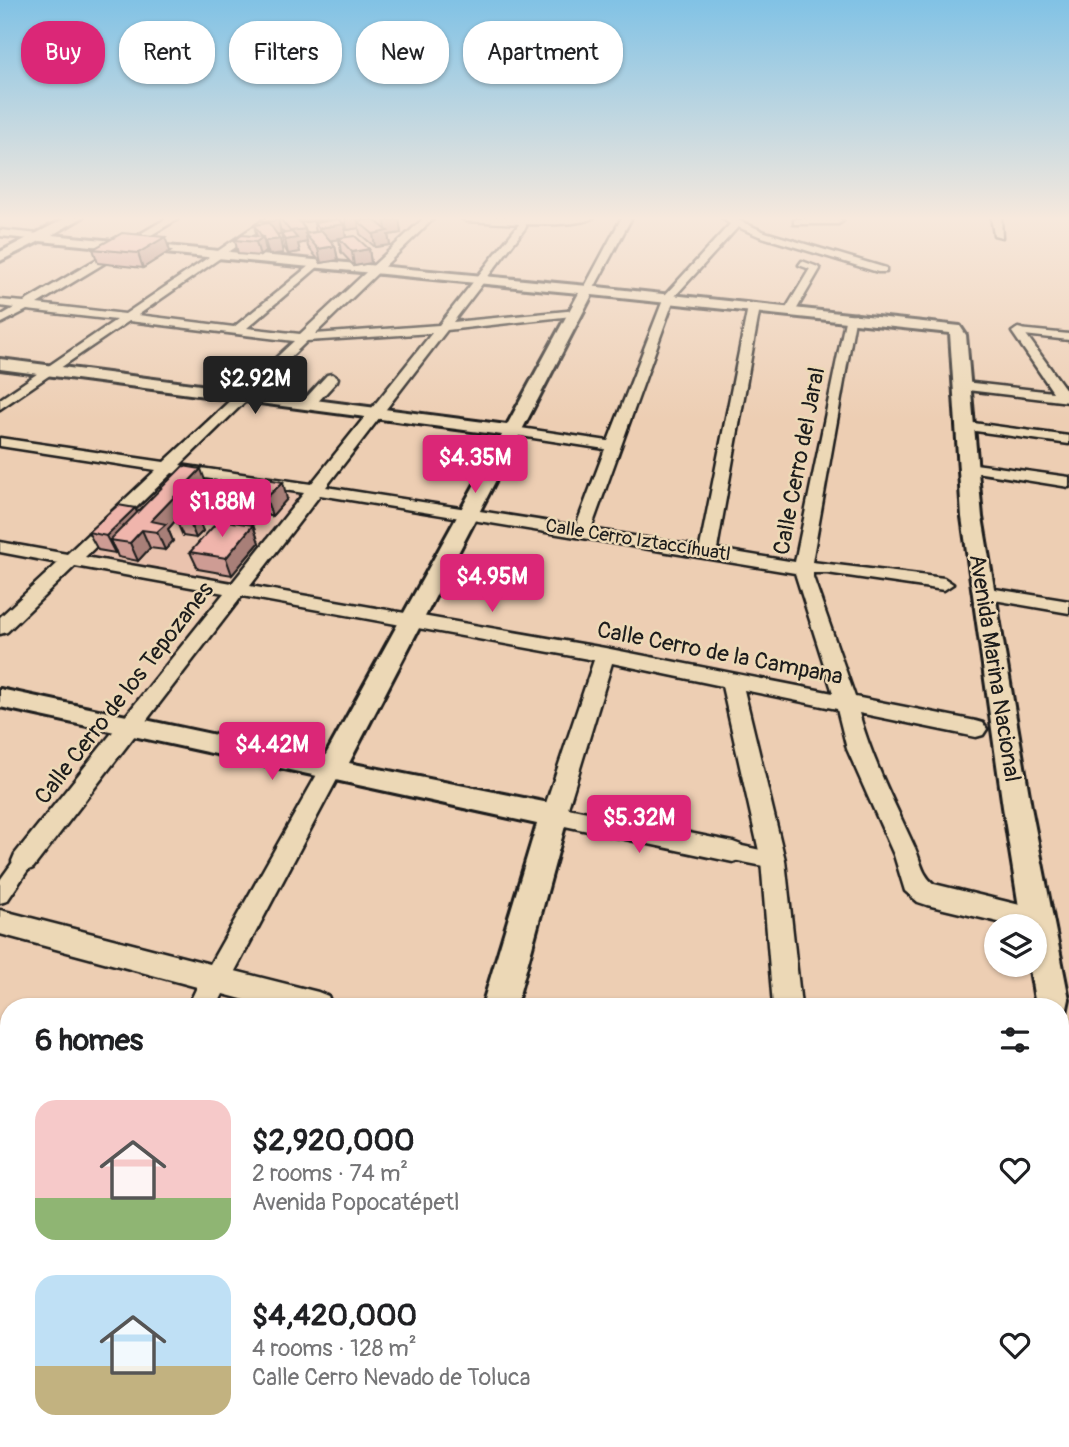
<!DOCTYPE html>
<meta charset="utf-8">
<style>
:root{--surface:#fff;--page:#f6f6f6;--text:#202124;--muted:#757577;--accent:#db2777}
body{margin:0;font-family:Pangolin,sans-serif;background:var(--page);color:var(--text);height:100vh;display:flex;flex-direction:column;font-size:26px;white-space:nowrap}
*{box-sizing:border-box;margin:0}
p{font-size:23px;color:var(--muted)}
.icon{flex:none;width:38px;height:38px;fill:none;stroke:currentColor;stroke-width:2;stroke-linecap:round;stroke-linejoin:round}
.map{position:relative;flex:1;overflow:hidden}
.drawer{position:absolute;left:0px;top:998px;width:1069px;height:450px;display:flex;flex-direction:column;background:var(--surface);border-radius:28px 28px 0 0;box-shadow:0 2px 5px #0004}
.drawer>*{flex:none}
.guide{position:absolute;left:21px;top:21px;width:700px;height:63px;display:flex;gap:14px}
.tools{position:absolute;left:984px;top:914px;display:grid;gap:14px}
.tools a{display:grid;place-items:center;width:63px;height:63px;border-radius:50%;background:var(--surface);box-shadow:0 2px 5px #0004;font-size:35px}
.price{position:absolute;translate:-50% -60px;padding:0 16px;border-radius:7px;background:var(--accent);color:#fff;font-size:23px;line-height:46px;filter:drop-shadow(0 2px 4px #0008)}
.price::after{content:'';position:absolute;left:50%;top:42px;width:21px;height:16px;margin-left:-10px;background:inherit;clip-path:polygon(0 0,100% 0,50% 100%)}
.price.current{background:#222;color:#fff}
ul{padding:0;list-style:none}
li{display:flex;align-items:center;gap:21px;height:175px;padding:0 35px}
li span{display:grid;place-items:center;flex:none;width:196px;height:140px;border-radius:21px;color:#555}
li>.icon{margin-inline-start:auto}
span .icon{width:84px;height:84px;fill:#fffc;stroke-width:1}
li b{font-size:30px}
h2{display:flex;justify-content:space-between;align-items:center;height:84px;padding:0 35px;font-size:30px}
.tag{padding:0 24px;border-radius:28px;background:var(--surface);box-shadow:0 2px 5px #0004;font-size:24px;line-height:63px}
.tag.current{background:var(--accent);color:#fff}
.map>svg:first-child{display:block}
.built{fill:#eac3ae}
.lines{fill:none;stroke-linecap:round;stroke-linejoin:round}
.pedestrian-casing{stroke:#1c1c1c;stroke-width:5}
.minor-casing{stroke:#1c1c1c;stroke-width:5}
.tertiary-casing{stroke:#1c1c1c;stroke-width:6}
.secondary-casing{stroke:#1c1c1c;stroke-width:5}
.pedestrian{fill:#ecd8b6;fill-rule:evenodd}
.minor{fill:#ecd8b6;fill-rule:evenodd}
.tertiary{fill:#ecd8b6;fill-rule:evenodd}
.secondary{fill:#ecd8b6;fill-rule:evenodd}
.wall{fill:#ce9c94;stroke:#1c1c1c;stroke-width:2}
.shaded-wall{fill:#a87f78;stroke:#1c1c1c;stroke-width:2}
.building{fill:#f0b5ac;stroke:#1c1c1c;stroke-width:2}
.labels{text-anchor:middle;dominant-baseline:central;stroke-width:5;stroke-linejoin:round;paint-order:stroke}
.far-street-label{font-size:19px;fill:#1c1c1c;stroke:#ecd8b6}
.street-label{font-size:23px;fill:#1c1c1c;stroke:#ecd8b6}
</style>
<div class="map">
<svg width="1069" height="1447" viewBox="0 0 1069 1447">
<rect width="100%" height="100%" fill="#edceb3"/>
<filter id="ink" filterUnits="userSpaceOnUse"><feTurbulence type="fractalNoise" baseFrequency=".0143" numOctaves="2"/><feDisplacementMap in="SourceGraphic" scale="14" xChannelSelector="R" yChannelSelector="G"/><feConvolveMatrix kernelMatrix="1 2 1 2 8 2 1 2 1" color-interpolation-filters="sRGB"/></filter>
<g filter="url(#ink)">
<g class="built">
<path d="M 277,217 L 415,217 L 423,218 L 370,269 L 223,255 Z"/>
<path d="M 171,471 L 305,490 L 226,584 L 84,557 Z"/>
</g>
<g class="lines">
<defs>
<g id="pedestrian">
<path d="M 802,261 L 818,267 L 819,269 L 815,271 L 799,265 Z"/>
<path d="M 1018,329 L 1069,334 L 1069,340 L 1015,334 L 1015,330 Z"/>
<path d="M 733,844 L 779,854 L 782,860 L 779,866 L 773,868 L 733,860 L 727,857 L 724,852 L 727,847 Z"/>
<path d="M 24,853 L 30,855 L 33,861 L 30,867 L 7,901 L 0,903 L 0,880 L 18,855 Z"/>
<path d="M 298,1438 L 347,1438 L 350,1447 L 302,1447 Z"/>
</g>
<g id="minor">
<path d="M 169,217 L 181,217 L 37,304 L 125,314 L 268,217 L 279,217 L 138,315 L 234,327 L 315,261 L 319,262 L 319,266 L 247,328 L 300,334 L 425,217 L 435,217 L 315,334 L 439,325 L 520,223 L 526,223 L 526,227 L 453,322 L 577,310 L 581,311 L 581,315 L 447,330 L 326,487 L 576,526 L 605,449 L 514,435 L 507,431 L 514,427 L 608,441 L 665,295 L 730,224 L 721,217 L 731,217 L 765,232 L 886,268 L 886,272 L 878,272 L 759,236 L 738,227 L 675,296 L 591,529 L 700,547 L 748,307 L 754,304 L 760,307 L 717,549 L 795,562 L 846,316 L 856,314 L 812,562 L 944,578 L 953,584 L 944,590 L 827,573 L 813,573 L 813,577 L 855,697 L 976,721 L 983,723 L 987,729 L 983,735 L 976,737 L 859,713 C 872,760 894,802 914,846 C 921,860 921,874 934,884 L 1045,911 L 1049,919 L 1045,927 L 1036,931 L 1034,926 L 1015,926 L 927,905 L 918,902 L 905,891 L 894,855 L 847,749 L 837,709 L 744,690 L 785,860 L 801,1006 L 773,1006 L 761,860 L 722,686 L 612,663 L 568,808 L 733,842 L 741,845 L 745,852 L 741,859 L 733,862 L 546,822 L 542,815 L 594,660 L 242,596 L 33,868 L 24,872 L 15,868 L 12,861 L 15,854 L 224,593 L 75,566 L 7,632 L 0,634 L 0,617 L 58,563 L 0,552 L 0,542 L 67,554 L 156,470 L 0,446 L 0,438 L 164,462 L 294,341 L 129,321 L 0,409 L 0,399 L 116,320 L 27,310 L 0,324 L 0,316 L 14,308 L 0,306 L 0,300 L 24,302 ZM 432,333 L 311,484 L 180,465 L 307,341 ZM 172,473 L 304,493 L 232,583 L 85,557 ZM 320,495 L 795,573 L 833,693 L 605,648 L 250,586 Z"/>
<path d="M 622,217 L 632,217 L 593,290 L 584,292 L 583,290 Z"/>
<path d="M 991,217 L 1001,217 L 1002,237 L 994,235 Z"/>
<path d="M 797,219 L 838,218 L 843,221 L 838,224 L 794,224 L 794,220 Z"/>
<path d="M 0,230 L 39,234 L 44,237 L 39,240 L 0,236 Z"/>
<path d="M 811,267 L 820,269 L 795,312 L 787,312 L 785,310 Z"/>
<path d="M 1018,328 L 1022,329 L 1069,394 L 1069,402 L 959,389 L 959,383 L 964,382 L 1053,392 L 1012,332 Z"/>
<path d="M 332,374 L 338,378 L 337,381 L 313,407 L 303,407 L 303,401 L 327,375 Z"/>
<path d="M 966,422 L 1069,436 L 1069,444 L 961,429 L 961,423 Z"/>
<path d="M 968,463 L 1069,477 L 1069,487 L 963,470 L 961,467 Z"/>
<path d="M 983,587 L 1069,601 L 1069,613 L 977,597 L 974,593 Z"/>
<path d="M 331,761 L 339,764 L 342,770 L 235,971 L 318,992 L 328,996 L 332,1006 L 268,1006 L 223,994 L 217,1006 L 188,1006 L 197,987 L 0,934 L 0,910 L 210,964 L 323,764 Z"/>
<path d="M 1060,1198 L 1069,1200 L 1069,1232 L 1060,1230 Z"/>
<path d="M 9,1314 L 9,1350 L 0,1352 L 0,1316 Z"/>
<rect x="738" y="1438" width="38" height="9"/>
</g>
<g id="tertiary">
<path d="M 68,217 L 83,217 L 52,235 L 588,286 L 960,326 L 966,335 L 982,517 L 1031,807 L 1069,999 L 1065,1018 L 1060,1020 L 1060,1006 L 1036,1006 L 1029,964 L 1034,964 L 1034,926 L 1022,926 L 1003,807 L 962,517 L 950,333 L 592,295 L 349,763 L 564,806 L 568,815 L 516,1006 L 482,1006 L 537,824 L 0,707 L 0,689 L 324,758 L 502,435 L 0,369 L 0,359 L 507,425 L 579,293 L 40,241 L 0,261 L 0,252 Z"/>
<path d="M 1060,1028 L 1069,1032 L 1069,1110 L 1060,1106 Z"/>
<path d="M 356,1438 L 404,1438 L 402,1447 L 354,1447 Z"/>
</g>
<path id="secondary" d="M 460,217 L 594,217 C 578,230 490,222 466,221 Z"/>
</defs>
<use href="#pedestrian" class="pedestrian-casing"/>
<use href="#minor" class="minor-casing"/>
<use href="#tertiary" class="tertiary-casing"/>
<use href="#secondary" class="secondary-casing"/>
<use href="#pedestrian" class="pedestrian"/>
<use href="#minor" class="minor"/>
<use href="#tertiary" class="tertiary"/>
<use href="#secondary" class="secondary"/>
</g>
<g class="wall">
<path d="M 278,217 L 332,217 L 332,218 L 300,223 L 305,229 L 306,233 L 316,232 L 314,223 L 336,220 L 335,217 L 374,217 L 375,220 L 374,217 L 397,217 L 399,219 L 401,233 L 388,235 L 390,245 L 375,247 L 360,234 L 359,228 L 347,230 L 344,227 L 346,237 L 369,249 L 371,263 L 354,266 L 341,252 L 339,239 L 330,240 L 335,246 L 338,260 L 321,263 L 308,247 L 307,242 L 298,244 L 300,252 L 288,254 L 284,247 L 281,234 L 277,234 L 283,253 L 269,255 L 266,251 L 260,256 L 238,254 L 235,240 L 257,237 L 254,225 L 263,224 L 261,218 L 281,234 L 284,233 L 280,229 Z"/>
<path d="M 93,249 L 170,251 L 143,268 L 98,263 Z"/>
<path d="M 207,486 L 196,498 L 198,499 L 205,516 L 199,522 L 203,531 L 196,538 L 183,536 L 176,520 L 168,529 L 173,541 L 165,550 L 150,548 L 138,561 L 118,557 L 116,552 L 115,553 L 98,550 L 88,532 L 135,508 L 137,512 Z"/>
<path d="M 245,494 L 287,499 L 272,516 L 251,512 Z"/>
<path d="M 253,525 L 259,543 L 232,575 L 198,569 L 190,552 Z"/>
</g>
<g class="shaded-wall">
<path d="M 282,217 L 332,217 L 332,218 L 285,225 Z"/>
<path d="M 345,217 L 363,217 L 364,226 L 358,221 L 359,228 L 347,230 Z"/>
<path d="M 399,219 L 401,233 L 388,235 L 390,245 L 375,247 L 373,234 L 386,231 L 385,221 Z"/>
<path d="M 278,220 L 281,234 L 268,236 L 265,222 Z"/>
<path d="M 344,224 L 346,238 L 321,242 L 319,228 Z"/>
<path d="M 305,229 L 307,242 L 298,244 L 300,252 L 288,254 L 285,240 L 291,239 L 290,231 Z"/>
<path d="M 165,237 L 170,251 L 143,268 L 138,253 Z"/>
<path d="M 263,237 L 266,251 L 260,256 L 256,242 Z"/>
<path d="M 280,239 L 283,253 L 269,255 L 265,241 Z"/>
<path d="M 335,246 L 338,260 L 321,263 L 318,249 Z"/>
<path d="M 369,249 L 371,263 L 354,266 L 352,252 Z"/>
<path d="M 201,469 L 207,486 L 189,506 L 175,503 L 180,516 L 175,518 L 176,520 L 168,529 L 173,541 L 165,550 L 157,532 L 151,521 Z"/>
<path d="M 283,482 L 287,499 L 272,516 L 266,498 Z"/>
<path d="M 198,499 L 205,516 L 199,522 L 203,531 L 196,538 L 189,521 L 195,514 L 192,506 Z"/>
<path d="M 135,508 L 143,525 L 110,540 L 116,552 L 115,553 L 106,536 Z"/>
<path d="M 253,525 L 259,543 L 232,575 L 226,558 Z"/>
<path d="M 142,530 L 150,548 L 138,561 L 130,543 Z"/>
</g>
<g class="building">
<path d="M 267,217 L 276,217 L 278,220 L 265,222 L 261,218 Z"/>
<path d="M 279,217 L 296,217 L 305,229 L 290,231 Z"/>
<path d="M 380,217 L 397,217 L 399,219 L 385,221 Z"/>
<path d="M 339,219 L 344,224 L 319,228 L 314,223 Z"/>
<path d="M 373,219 L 388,231 L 373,234 L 358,221 Z"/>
<path d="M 269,223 L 280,239 L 265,241 L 254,225 Z"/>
<path d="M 322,231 L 335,246 L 318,249 L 305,234 Z"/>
<path d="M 292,232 L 297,238 L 285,240 L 281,234 Z"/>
<path d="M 122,233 L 165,237 L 138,253 L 93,249 Z"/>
<path d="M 242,235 L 263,237 L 256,242 L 235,240 Z"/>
<path d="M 355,236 L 369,249 L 352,252 L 339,238 Z"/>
<path d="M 183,466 L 201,469 L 151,521 L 166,524 L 157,532 L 142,530 L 130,543 L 110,540 Z"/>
<path d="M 262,478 L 283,482 L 266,498 L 245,494 Z"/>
<path d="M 182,496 L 198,499 L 192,506 L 175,503 Z"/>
<path d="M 118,505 L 135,508 L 106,536 L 88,532 Z"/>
<path d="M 183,511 L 196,513 L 189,521 L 175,518 Z"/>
<path d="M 219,520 L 253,525 L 226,558 L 190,552 Z"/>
</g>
</g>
<linearGradient id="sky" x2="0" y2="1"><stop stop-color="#81c2e5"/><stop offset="0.52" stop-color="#f7e9dd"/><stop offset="1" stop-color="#f7e9dd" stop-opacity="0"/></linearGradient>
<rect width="1069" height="420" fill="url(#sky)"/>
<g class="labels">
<g class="far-street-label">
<text transform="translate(638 540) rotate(9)">Calle Cerro Iztaccíhuatl</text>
</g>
<g class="street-label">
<text transform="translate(799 461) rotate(-79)">Calle Cerro del Jaral</text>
<text transform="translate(720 653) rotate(11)">Calle Cerro de la Campana</text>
<text transform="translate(995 668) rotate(81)">Avenida Marina Nacional</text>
<text transform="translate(124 693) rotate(-52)">Calle Cerro de los Tepozanes</text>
</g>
</g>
</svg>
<div class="tools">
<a><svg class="icon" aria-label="layers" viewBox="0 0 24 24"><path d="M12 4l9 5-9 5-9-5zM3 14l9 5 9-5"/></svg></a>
</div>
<b class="price current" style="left:255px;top:416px">$2.92M</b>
<b class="price" style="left:475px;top:495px">$4.35M</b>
<b class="price" style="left:222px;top:539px">$1.88M</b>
<b class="price" style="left:492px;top:614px">$4.95M</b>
<b class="price" style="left:272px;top:782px">$4.42M</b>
<b class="price" style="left:639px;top:855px">$5.32M</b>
<div class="guide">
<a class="tag current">Buy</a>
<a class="tag">Rent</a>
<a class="tag">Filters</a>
<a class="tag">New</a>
<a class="tag">Apartment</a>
</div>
<section class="drawer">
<h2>6 homes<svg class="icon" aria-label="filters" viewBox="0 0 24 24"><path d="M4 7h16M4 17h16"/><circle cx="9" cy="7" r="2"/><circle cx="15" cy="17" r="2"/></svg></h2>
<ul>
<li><span style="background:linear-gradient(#f6c9c9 70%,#8fb573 0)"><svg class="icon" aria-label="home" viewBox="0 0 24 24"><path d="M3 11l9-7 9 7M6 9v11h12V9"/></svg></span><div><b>$2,920,000</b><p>2 rooms · 74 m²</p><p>Avenida Popocatépetl</p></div><svg class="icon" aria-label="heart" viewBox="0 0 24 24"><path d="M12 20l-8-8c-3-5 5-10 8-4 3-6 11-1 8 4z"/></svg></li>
<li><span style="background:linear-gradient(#bfe0f5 65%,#c2b280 0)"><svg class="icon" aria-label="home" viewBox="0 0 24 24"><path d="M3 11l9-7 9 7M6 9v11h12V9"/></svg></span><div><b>$4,420,000</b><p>4 rooms · 128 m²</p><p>Calle Cerro Nevado de Toluca</p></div><svg class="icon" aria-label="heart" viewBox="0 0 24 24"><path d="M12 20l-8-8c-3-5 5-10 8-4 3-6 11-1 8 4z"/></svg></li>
</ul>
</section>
</div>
